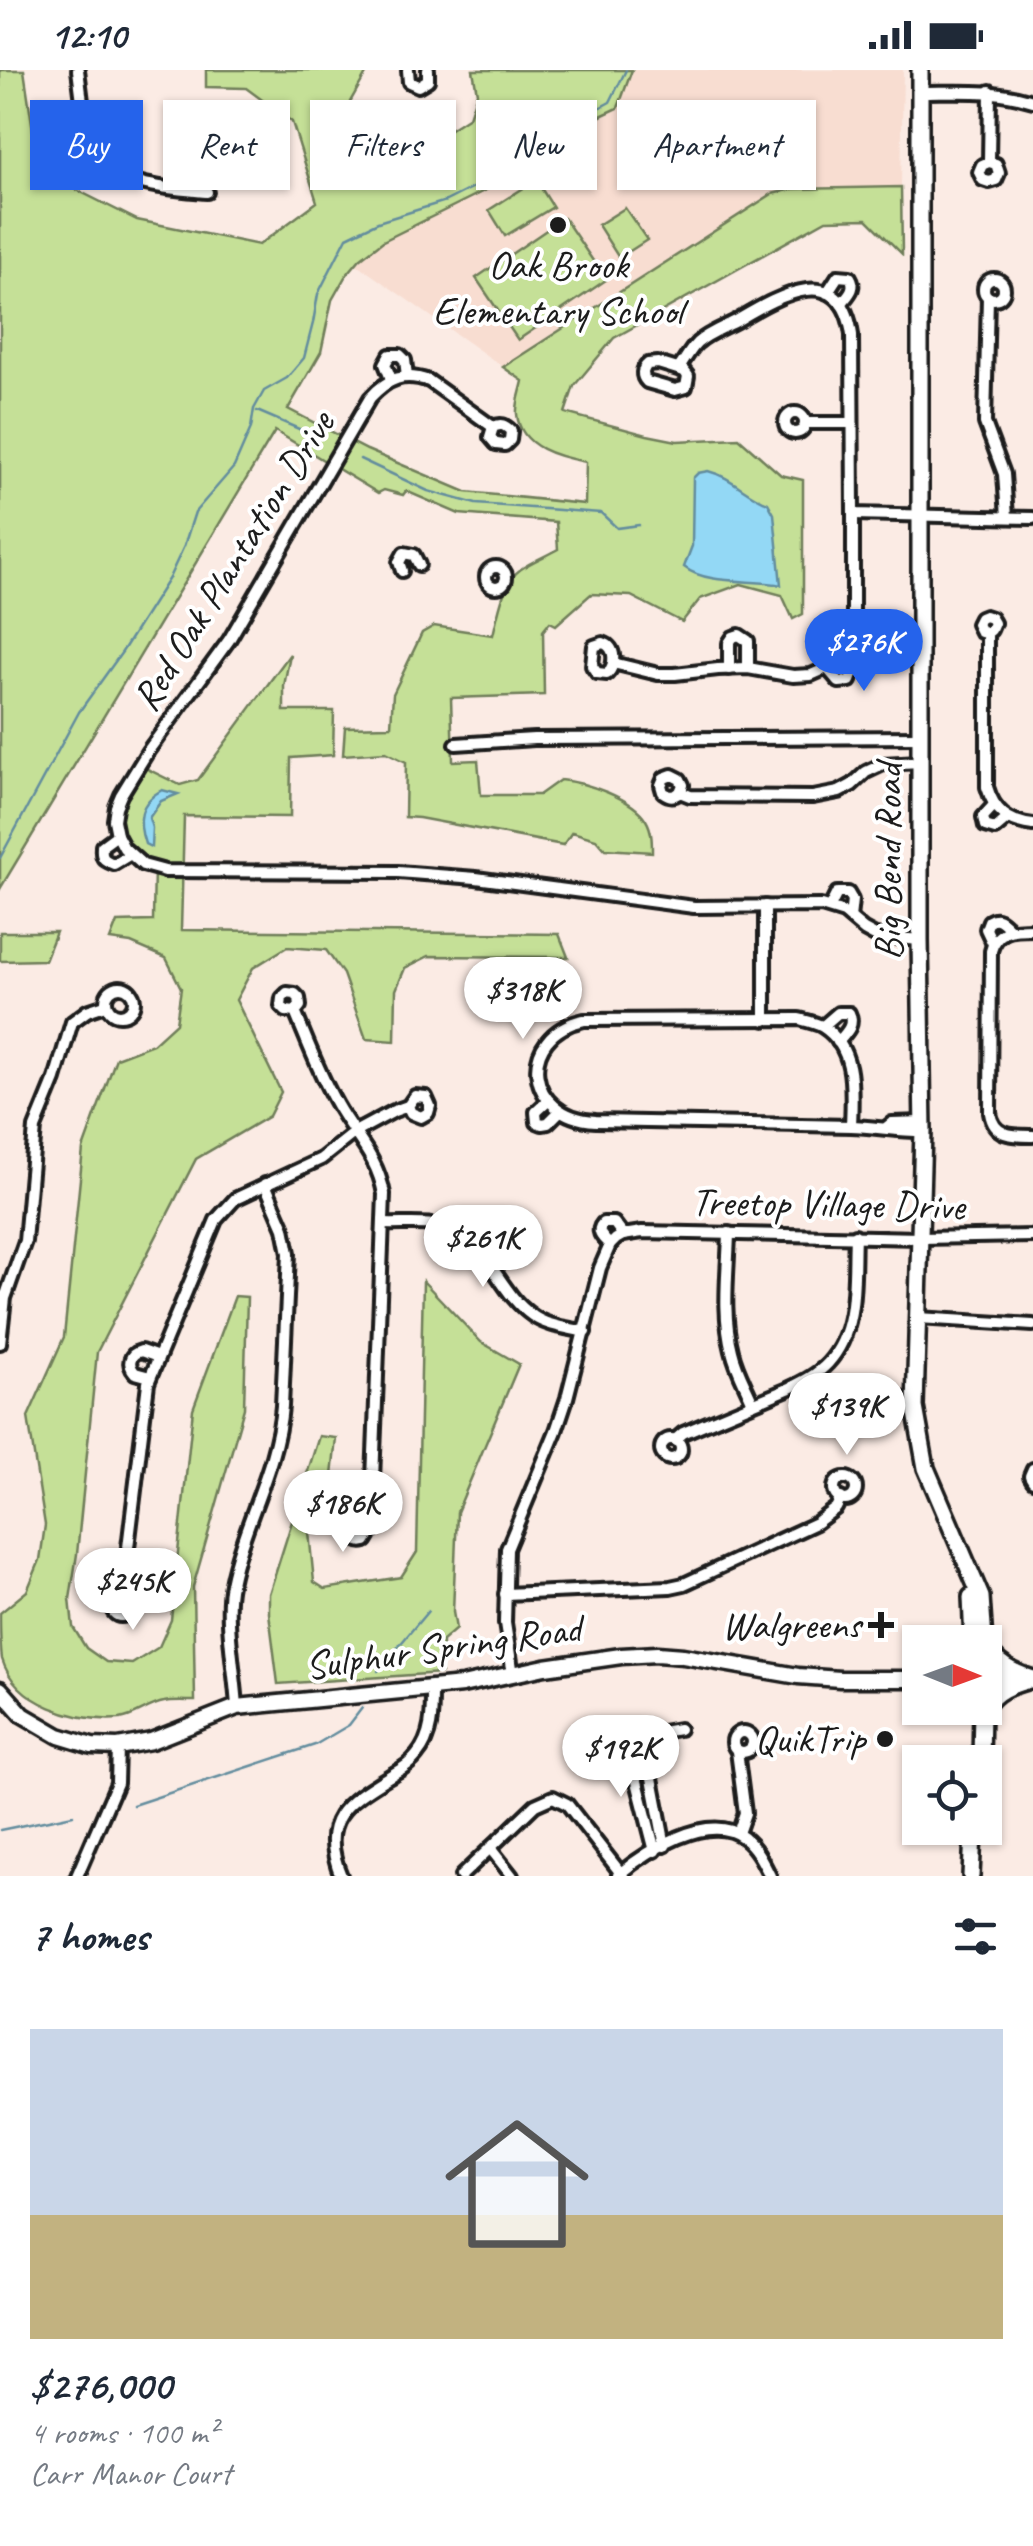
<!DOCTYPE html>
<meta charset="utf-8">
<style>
:root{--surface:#fff;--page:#f6f6f7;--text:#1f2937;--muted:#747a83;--accent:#2563eb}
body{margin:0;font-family:Caveat,sans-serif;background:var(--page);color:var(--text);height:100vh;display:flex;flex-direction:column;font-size:38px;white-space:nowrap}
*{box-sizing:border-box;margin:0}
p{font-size:32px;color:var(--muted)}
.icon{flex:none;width:55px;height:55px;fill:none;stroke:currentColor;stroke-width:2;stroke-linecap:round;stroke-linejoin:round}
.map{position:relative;height:1806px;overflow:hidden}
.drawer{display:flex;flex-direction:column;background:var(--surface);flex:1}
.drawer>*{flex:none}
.banner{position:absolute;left:30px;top:30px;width:975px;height:90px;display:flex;gap:20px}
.needle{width:65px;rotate:91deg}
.tools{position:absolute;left:902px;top:1555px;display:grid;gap:20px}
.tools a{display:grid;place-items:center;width:100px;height:100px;border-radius:0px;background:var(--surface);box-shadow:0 2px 8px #0004;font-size:50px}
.price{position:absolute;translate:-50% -85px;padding:0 22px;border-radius:35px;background:#fff;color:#222;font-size:32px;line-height:65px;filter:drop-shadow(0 2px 5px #0008)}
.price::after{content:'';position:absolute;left:50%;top:60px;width:30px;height:22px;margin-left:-15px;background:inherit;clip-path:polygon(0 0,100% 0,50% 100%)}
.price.on{background:var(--accent);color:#fff}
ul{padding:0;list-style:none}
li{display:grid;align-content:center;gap:20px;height:530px;padding:0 30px}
li span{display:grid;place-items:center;height:310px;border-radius:0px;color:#555}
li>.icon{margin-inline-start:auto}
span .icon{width:180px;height:180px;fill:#fffc;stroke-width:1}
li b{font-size:42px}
h2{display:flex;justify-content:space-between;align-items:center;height:120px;padding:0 30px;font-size:42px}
.tag{padding:0 35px;border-radius:0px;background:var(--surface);box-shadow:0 2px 8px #0004;font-size:35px;line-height:90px}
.tag.on{background:var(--accent);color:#fff}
.status{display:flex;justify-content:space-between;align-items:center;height:70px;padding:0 50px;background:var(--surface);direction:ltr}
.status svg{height:28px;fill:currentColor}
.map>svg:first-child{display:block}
.built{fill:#f8ddd1}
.green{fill:#c5e097;stroke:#707e5a;stroke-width:2.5}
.water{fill:#93d8f5;stroke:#638d9e;stroke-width:2.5}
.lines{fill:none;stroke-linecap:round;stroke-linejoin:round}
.stream{stroke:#638d9e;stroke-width:2.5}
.street-casing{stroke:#1c1c1c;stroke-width:18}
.secondary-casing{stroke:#1c1c1c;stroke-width:21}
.primary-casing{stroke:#1c1c1c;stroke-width:22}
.street{stroke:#fff;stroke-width:10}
.secondary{stroke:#fff;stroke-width:14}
.primary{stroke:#fff;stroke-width:15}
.poi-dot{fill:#1c1c1c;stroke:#fff;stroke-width:4}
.labels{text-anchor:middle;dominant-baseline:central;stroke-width:8;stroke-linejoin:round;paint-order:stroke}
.poi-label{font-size:40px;fill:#1c1c1c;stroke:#fff;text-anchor:end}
.street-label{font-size:40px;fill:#1c1c1c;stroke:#fff}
</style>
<div class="status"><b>12:10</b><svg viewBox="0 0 49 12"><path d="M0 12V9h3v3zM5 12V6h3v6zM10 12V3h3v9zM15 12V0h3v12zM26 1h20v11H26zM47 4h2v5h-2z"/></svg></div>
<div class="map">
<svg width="1033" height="1806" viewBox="0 0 1033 1806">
<rect width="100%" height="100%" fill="#fbebe4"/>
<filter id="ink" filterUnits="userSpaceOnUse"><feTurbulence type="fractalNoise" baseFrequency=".01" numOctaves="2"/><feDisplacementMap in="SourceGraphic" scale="20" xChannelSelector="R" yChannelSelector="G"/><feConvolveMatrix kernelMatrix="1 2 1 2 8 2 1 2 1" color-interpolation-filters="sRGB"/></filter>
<g filter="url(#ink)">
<path class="built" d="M 634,0 L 903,0 L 901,117 L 793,119 L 772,124 L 503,297 L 345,186 L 494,86 L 621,28 Z"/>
<g class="green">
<path d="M 0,0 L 24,0 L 39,101 L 137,150 L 259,175 L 317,132 L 292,52 L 246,18 L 206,17 L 206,0 L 365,0 L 367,2 L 350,32 L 360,64 C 413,92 424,75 469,47 L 477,23 L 473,0 L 632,0 L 618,38 L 549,70 L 498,114 L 383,171 L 360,189 L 345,207 L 332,230 L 321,282 L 288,339 L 367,380 L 466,422 L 585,434 L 586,392 C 559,387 520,378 517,344 C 516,334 521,321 523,311 L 503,297 L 772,124 L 793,119 L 901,117 L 902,184 L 867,149 L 826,150 L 614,268 L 574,316 L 565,343 L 647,365 L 677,371 L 739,368 L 781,405 L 803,410 L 803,544 L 793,549 L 782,525 L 741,514 L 700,529 L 682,552 L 631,526 L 591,524 L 556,555 L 550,552 L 543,561 L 544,625 L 451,628 L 453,691 L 478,690 L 481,725 L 539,725 L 560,710 C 585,712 633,728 646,750 C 652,760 652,771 652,782 L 605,779 L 596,769 L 572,762 L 563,775 L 419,748 L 405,747 L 406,692 L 386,682 L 343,685 L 345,657 L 391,656 L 393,624 L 422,563 L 434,556 L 493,565 C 498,545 503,511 521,499 C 532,491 546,486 558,479 L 556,452 L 459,444 L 406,421 L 403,425 L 384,420 L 378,423 L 275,361 L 0,819 Z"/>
<path d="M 536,110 L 553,137 L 505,166 L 489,140 Z"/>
<path d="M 625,138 L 647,170 L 619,188 L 598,155 Z"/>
<path d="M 564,148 L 606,210 L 518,270 L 476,208 Z"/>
<path d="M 290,584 L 284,616 L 284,641 L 334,641 L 333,685 L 291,688 L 290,747 L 184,746 L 181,860 L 559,864 L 568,887 L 429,886 L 405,898 L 396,920 L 395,971 L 366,969 L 343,904 L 326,880 L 287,877 L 253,898 L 236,930 L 281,1022 L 269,1046 L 196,1089 L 97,1282 L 77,1484 L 70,1529 L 73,1557 L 86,1578 L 106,1592 L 132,1594 L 159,1577 L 171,1550 L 193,1339 L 235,1226 L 247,1227 L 244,1338 L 193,1517 L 195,1631 C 185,1631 173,1630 164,1632 C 148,1635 135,1647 120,1649 C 77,1652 16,1635 2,1589 C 0,1575 0,1557 0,1543 L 27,1521 L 40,1490 L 45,1455 L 28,1347 L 64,1267 L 83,1079 L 116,988 L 153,974 L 176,953 L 181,918 L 166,888 L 131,873 L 110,870 L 117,852 L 153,851 L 154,795 C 104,767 121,737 143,697 L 180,715 L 198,710 Z"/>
<path d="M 0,862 L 56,862 L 45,890 L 0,891 Z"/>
<path d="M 423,1211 L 481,1272 L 519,1294 L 457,1442 L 453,1542 L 456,1559 L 442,1571 L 441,1603 L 278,1614 L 269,1543 L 269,1524 L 319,1366 L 336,1368 L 332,1406 L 309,1462 L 314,1512 L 325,1519 L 401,1507 L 417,1482 Z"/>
</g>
<g class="water">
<path d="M 708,401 C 732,407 745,424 768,433 L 774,444 L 781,515 C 753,509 706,515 684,497 L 692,476 L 693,408 L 698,403 Z"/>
<path d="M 162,720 L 178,724 L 161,731 L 149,748 L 152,758 L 151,777 L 145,774 C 137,751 139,732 162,720 Z"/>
</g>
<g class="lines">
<g class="stream">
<path d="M 257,341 L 320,368"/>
<path d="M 360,389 L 428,421 L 476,434 L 601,443 L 617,458 L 639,455"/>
<path d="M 0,788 L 79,642 L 122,582 L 169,508 L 184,476 L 195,442 L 234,397 L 251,358 L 254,339 L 264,321 L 287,308 L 304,288 L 313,253 L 318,224 L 347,167 L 378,152 L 446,131 L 478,115 L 525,78 L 610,32 L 626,0"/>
<path d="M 378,1601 L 428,1541"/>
<path d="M 133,1735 L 315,1675 L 349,1655 L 362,1638"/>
<path d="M 0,1760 L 73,1745"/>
</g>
<defs>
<g id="street">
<path d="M 78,0 C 82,27 83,61 97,85 C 116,117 175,119 207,122"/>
<path d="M 408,0 L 409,12 L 418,16 L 428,10 L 428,0"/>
<path d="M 920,22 C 959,22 996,19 1033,31"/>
<path d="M 989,92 L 982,95 L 979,102 L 983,110 L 989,112 L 996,110 L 999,103 L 996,94 L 989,92 L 990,21"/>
<circle cx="994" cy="219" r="10"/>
<path d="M 827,223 L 838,206 L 850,207 C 857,218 848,225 841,234"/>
<path d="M 988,227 L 985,353 L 1004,404 L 1007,447"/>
<path d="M 658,293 L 684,301 L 688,306 L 686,317 L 675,320 L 647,312 C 641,306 642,299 648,294 Z"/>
<path d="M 679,298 C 685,290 690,280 697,273 C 708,263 725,257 738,250 C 779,226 841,189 852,265 L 853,444 L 1033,448"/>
<path d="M 391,309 L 385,294 L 390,285 L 400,285 L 405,290 L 407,306"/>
<circle cx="795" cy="353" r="10"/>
<path d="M 805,353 L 852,353"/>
<path d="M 493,357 L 490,367 L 496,374 L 505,375 L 510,370 L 511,361 C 505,355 501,353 493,357 L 429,311 C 404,302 388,308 370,328 L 229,570 L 148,681 L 121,725 L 116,737 L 114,750 L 117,765 L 124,778 L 143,795 L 165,801 L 398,802 L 476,808 L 694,837 L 821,836 L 844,843 L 864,860 L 875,866 L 920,870"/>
<circle cx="496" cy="507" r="10"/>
<path d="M 402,501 L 399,492 L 404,483 L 414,485 L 419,495"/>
<path d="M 987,563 L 981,562 L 977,554 L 980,548 L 985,546 L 991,548 L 994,553 L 991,560 L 987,563 L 987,717 C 994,741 1008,752 1033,755"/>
<path d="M 603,573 C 616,577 616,595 607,604 L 597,603 L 592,596 L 594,576 Z"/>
<path d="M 613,593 L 658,604 L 675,604 L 718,599 L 748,598 L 793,606 L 811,605 L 827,598 L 841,585 L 850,570 L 853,551 L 853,444"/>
<path d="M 827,598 L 839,612 L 850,611 L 854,600 L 841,585"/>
<path d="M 729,599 L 729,573 L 733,567 L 739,565 L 748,571 L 748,598"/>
<path d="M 456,674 L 534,669 L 920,667"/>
<path d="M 680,722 C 674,727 670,727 663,722 L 661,715 L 664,708 L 672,705 L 680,709 L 683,715 L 680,722 L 690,726 L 813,727 L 839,722 L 852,715 L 866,702 L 883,694 L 920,692"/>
<path d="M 994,735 L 983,747 L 985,756 L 995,759 L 1008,748"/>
<path d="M 117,765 L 102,776 C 101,788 103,790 114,794 L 129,785"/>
<path d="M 830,837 L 837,823 L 848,823 L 852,830 L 850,848"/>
<path d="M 1033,859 C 1013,859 997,859 991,881 L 990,1043 C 994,1067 1013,1066 1033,1066"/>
<path d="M 993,874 L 986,859 L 989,851 C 998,845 1003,852 1010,859"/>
<circle cx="120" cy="931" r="14"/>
<path d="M 295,942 L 286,941 L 281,936 L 282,928 L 287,923 L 295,924 L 299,928 L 300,936 L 295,942 C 308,973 320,1006 337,1035 C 355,1067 377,1086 384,1124 L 372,1436 L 368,1453 L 372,1461 L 366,1471 C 359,1473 353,1470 351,1462 L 355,1453 L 362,1451 L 368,1453"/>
<path d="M 765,950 L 765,836"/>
<path d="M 823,956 L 838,943 L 849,943 C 855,955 846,963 838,972"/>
<path d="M 548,1031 L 536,1042 L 537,1052 L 542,1054 L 548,1053 L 559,1042"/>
<path d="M 851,1056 C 852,1022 857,979 823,957 C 817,953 807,951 799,949 L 584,950 C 515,965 525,1048 596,1051 L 851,1056 C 876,1057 898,1061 923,1061"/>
<path d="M 887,1057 L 892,1053 L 923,1052"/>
<path d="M 383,1154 C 404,1155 433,1151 453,1160 C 490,1178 500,1224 533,1246 C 547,1256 568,1258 585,1262"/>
<path d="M 729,1163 C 728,1202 722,1243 732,1281 C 736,1299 746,1316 753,1333"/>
<path d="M 610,1175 C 603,1168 595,1162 603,1153 L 614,1153 L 623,1165"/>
<path d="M 918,1248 L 1033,1255"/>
<path d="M 0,1273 L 5,1228 L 25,1171 L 35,1058 L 55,1009 L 72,952 L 87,941 L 105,935"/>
<path d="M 150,1307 L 135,1303 C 127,1294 129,1284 141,1281 L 158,1287"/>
<circle cx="671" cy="1379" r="10"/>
<path d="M 675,1370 L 683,1363 L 788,1319 C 802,1312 817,1305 828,1293 C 859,1260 853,1207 855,1165"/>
<path d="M 1033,1399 L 1030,1406 L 1033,1411"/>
<circle cx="845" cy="1419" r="11"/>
<path d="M 505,1524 L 670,1517 L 684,1514 L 816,1453 L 836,1438 L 841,1428"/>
<path d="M 122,1527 L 148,1313 L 216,1150 L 235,1129 L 321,1089 L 355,1062 L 394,1041 L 408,1036 L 415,1026 L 426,1027 L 430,1036 L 428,1043 L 421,1047 L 411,1043 L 408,1036"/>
<circle cx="121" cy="1537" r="9"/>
<path d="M 513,1605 L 505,1553 L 507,1479 L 556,1361 L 567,1328 L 600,1198 L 610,1175 L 616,1169 L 623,1165 L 642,1162 L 920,1168 L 1033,1166"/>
<path d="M 237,1637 C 235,1602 224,1546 231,1514 C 243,1453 277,1398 282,1336 L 289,1183 L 284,1158 L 265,1114"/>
<circle cx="743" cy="1672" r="10"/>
<path d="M 644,1666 L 665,1776"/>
<path d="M 626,1669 L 655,1781"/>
<path d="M 590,1675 L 679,1659"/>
<path d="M 737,1681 L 745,1743 L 738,1763"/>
<path d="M 490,1778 L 512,1806"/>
<path d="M 618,1805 C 646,1782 709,1740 744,1768 C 756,1777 763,1792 770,1806"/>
<path d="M 77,1806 L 117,1713 L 118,1677"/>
<path d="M 341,1806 C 317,1748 348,1732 393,1704 C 402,1699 411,1693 417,1685 C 433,1666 432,1641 432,1618"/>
<path d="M 461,1806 L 535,1735 L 553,1727 L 567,1734 L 623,1806"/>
</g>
<g id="secondary">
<path d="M 985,1609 L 1024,1609"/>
<path d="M 0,1619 L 23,1645 L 59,1666 L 92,1676 L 118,1677 L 151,1671 L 237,1637 L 462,1615 L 545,1597 L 621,1586 L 657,1584 L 683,1586 L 798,1606 L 840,1609 L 920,1609"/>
</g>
<g id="primary">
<path d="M 920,0 L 920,870 L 923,1061 L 915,1337 L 926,1398 L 981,1527 L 984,1572"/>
<path d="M 971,1527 L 973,1572"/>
<path d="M 985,1575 C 996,1594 1012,1602 1033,1609"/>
<path d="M 985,1637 C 997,1618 1013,1615 1033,1609"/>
<path d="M 981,1692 L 982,1638"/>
<path d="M 970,1758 L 973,1763 L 971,1806"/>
</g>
</defs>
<use href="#street" class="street-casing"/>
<use href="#secondary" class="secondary-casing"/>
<use href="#primary" class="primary-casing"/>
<use href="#street" class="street"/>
<use href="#secondary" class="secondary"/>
<use href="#primary" class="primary"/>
</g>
</g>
<g class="poi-dot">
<circle cx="558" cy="155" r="10"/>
<path d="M876 1540h10v10h10v10h-10v10h-10v-10h-10v-10h10z"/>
<circle cx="885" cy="1669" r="10"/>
</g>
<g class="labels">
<g class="poi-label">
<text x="558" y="195" text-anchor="middle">Oak Brook<tspan x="558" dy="46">Elementary School</tspan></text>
<text x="861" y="1555">Walgreens</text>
<text x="865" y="1669">QuikTrip</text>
</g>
<g class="street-label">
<text transform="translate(233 491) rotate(-58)">Red Oak Plantation Drive</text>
<text transform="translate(888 792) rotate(-90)">Big Bend Road</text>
<text transform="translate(828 1134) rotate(1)">Treetop Village Drive</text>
<text transform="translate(443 1577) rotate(-8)">Sulphur Spring Road</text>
</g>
</g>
</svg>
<div class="tools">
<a><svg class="needle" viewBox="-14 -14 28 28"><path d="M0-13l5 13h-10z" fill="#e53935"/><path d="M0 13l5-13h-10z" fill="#747a83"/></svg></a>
<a><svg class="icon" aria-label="locate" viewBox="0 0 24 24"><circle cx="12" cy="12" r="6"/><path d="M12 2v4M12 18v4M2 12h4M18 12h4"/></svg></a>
</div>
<b class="price on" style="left:864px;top:624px">$276K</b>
<b class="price" style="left:523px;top:972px">$318K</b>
<b class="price" style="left:483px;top:1220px">$261K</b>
<b class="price" style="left:847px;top:1388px">$139K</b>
<b class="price" style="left:343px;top:1485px">$186K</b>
<b class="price" style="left:133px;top:1563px">$245K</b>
<b class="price" style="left:621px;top:1730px">$192K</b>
<div class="banner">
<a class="tag on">Buy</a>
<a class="tag">Rent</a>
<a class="tag">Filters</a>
<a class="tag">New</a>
<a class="tag">Apartment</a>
</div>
</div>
<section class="drawer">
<h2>7 homes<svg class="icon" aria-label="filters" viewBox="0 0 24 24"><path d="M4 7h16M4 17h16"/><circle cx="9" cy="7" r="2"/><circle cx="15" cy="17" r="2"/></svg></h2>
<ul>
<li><span style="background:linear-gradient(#c9d6e8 60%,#c2b280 0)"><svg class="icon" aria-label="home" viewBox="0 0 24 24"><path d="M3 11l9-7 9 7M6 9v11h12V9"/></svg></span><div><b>$276,000</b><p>4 rooms · 100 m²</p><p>Carr Manor Court</p></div></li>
</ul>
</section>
